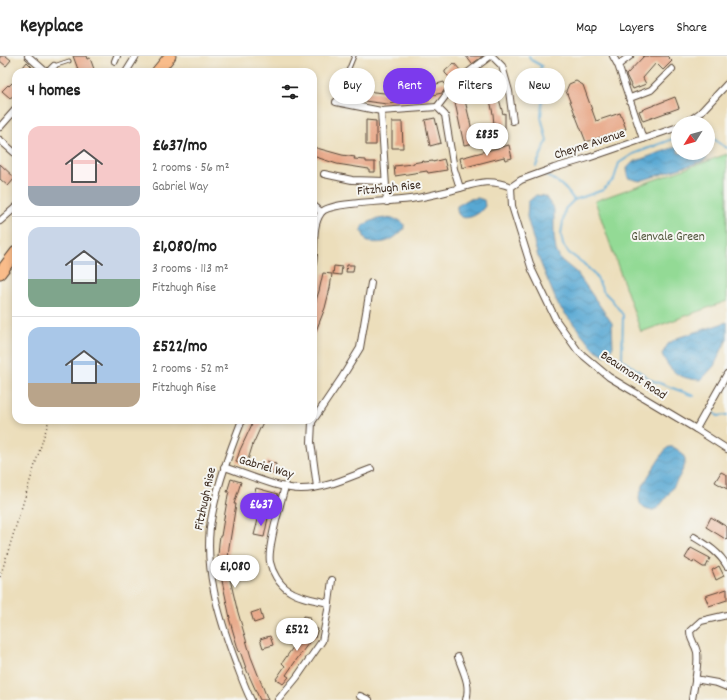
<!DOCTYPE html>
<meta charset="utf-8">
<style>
:root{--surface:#fff;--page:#f2f2f2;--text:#222;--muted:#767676;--line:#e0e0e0;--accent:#7c3aed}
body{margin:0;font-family:Dekko,sans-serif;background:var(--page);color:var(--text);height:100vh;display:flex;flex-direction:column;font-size:15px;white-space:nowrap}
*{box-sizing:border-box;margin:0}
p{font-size:13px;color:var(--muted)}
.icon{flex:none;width:22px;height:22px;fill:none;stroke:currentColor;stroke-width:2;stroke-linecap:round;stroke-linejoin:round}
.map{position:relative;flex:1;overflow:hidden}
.details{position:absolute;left:12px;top:12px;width:305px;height:356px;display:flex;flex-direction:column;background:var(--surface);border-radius:12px;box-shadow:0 2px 6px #0003}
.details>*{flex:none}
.guide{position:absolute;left:329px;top:12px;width:338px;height:36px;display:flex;gap:8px}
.needle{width:26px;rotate:233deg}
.fabs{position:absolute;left:671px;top:60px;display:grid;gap:8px}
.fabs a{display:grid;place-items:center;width:44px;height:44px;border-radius:50%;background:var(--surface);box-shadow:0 2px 6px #0003;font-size:20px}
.price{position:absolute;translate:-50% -34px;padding:0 9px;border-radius:14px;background:#fff;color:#222;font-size:13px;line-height:26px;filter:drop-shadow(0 1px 2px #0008)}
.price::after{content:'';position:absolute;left:50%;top:24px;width:12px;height:9px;margin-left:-6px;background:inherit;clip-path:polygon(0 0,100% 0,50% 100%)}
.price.on{background:var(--accent);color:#fff}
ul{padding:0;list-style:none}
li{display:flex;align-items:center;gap:12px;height:100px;padding:0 16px}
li+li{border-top:1px solid var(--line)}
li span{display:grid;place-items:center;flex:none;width:112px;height:80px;border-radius:12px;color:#555}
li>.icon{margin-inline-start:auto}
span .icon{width:48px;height:48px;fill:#fffc;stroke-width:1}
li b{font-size:17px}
h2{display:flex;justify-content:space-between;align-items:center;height:48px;padding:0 16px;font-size:17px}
.pill{padding:0 14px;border-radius:18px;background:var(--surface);box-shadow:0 2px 6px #0003;font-size:14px;line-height:36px}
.pill.on{background:var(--accent);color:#fff}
header{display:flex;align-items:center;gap:24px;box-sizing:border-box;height:56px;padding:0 20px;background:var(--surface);border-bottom:1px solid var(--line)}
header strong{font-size:19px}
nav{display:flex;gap:22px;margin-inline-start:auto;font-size:14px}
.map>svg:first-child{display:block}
.park{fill:#93da95;stroke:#67825a}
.water{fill:url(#water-waves);stroke:#4a6978}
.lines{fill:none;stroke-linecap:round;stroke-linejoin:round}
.stream{stroke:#59a8d3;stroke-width:2}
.building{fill:#e8a787}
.lane-casing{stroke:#564536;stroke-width:5}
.street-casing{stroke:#564536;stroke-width:8}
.highway-casing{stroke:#564536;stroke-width:13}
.path{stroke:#564536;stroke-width:1.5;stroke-dasharray:1 3;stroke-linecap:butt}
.lane{stroke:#fff;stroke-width:3}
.street{stroke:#fff;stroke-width:6}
.highway{stroke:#f9bc8a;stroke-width:11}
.labels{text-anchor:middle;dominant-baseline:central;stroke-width:4;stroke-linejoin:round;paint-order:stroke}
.street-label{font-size:13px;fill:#3b2a1e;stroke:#f6f6f2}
.park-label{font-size:13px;fill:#51563c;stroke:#f6f6f2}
</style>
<header>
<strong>Keyplace</strong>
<nav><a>Map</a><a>Layers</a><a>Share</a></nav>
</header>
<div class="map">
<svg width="727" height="644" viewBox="0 0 727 644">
<defs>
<pattern id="water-waves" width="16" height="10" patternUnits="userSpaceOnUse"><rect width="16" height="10" fill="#59a8d3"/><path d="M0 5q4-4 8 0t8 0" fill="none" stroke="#4b89ab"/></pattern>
</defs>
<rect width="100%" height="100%" fill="#f6f6f2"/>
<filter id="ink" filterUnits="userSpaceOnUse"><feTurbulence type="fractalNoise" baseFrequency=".025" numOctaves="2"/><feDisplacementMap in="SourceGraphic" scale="8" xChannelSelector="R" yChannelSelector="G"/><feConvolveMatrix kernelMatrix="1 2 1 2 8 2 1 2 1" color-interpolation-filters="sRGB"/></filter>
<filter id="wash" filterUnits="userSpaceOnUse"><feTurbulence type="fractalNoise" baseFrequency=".012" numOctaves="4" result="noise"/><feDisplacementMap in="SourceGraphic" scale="16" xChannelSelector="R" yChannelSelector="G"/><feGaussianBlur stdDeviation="0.9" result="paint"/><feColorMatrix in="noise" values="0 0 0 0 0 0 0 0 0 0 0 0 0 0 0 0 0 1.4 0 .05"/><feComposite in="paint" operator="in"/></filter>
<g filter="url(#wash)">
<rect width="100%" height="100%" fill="#ecdebb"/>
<path class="park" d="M 727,98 L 727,245 L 641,276 L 595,145 Z"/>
<g class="water">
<path d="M 678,90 L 678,97 L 707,97 L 706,103 L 700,106 L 640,125 L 628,122 L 627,112 L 633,106 Z"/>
<path d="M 536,139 L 545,140 L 554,153 L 554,180 L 556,194 L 560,203 L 577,217 L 612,267 L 613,291 L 606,300 L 594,293 L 558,249 L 538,201 L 527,161 L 528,146 Z"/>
<path d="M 478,142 L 484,144 L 485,150 C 478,162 455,169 457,150 L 469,143 Z"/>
<path d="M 387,162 L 399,164 L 404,168 L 404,173 C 391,186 385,188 367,186 L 361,174 L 363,169 L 376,163 Z"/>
<path d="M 727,266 L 727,283 L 714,310 L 701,324 C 681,323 670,317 662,298 L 668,288 L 677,282 Z"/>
<path d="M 668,391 L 673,391 C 679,394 686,399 685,407 C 685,414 663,449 656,453 C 645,458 636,447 640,437 C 645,423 656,409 663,397 Z"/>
</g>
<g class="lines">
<g class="stream">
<path d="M 529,0 L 531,4 L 542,10 L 536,18 L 538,28 L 543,34 L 541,61 L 547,85 L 536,110"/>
<path d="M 708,78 L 719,87 L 727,92"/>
<path d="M 678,81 L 633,98 L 619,107 L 614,123 L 603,134 L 574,144 L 565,153 L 561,178 L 563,189 L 569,197 L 583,207 L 595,219 L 604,236 L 612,244 L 623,259 L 622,303 L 651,324 L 694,340"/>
<path d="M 542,118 C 556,123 566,131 574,144"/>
<path d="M 712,355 L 718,360 L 727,359"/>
</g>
</g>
<g id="blocks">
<g class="building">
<path d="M 0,0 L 6,0 L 11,4 L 6,10 L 0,5 Z"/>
<path d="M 73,0 L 86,0 L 87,3 L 90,2 L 95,16 L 79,16 Z"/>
<path d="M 466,0 L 483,0 L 472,8 Z"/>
<path d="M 644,0 L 667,0 L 672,5 L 663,14 L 656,7 L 643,22 L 646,28 L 633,33 L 626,19 Z"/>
<path d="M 27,6 L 32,11 L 29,16 L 19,16 Z"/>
<path d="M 454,7 L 461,15 L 452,24 L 445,17 L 445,15 Z"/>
<path d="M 487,13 L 494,24 L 503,58 L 505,57 L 505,78 L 495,80 L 493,58 L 490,44 L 486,31 L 478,19 Z"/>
<path d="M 576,25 L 583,29 L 596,65 L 620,57 L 626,73 L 586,86 L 566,35 L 569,28 Z"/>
<path d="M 444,26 L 446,32 L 442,37 L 428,40 L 429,44 L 387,48 L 364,45 L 365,35 L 394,38 L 394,37 L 433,31 L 433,29 Z"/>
<path d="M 12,27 L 16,31 L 16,38 L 10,42 L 2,35 L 8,29 L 9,30 Z"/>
<path d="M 464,40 L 475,87 L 464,89 L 454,42 Z"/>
<path d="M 675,41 L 679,52 L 643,65 L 639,55 Z"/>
<path d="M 435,62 L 441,87 L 430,90 L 425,64 Z"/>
<path d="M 366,64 L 376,65 L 376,89 L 366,89 Z"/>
<path d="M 392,66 L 402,66 L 403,92 L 392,92 Z"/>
<path d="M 509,89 L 512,102 L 505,104 L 504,101 L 462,112 L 460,102 Z"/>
<path d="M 313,91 L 342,99 L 355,101 L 354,103 L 366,104 L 366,106 L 375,106 L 375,116 L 369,116 L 369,113 L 337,108 L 313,100 Z"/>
<path d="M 444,103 L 447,114 L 428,117 L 427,115 L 395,120 L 394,110 L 413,108 L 413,107 L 424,105 L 424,106 L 433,105 L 433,106 Z"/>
<path d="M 0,108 L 15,122 L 8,130 L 0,123 Z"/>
<path d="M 347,209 L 354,209 L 353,216 L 346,216 Z"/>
<path d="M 334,210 L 342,211 L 341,219 L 333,218 Z"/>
<path d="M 323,217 L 332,218 L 330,232 L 325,252 L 314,280 L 313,254 L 319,235 Z"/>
<path d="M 254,364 L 259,364 L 263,366 L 253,388 L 246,410 L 236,406 L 240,394 Z"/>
<path d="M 267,405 L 276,408 L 273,418 L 264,415 Z"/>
<path d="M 721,416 L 727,419 L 727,433 L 715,426 Z"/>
<path d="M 231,423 L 241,426 L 234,448 L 236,448 L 229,491 L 228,505 L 230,523 L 237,553 L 251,601 L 268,644 L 260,644 L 247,615 L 240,595 L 239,596 L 229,562 L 230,562 L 221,520 L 218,501 L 219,487 L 220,480 L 221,480 L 228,439 L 229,436 L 227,436 Z"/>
<path d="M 256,432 L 278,438 L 276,448 L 253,441 Z"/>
<path d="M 259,460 L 268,462 L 264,481 L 254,479 Z"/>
<path d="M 711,461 L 727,471 L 727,484 L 706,471 Z"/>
<path d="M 691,492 L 710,502 L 706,511 L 703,511 L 694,505 L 693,507 L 685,502 Z"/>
<path d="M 719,510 L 724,520 L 716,524 L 712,514 Z"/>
<path d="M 727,533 L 727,544 L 709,550 L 705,540 Z"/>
<path d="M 260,554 L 263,564 L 254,567 L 251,557 Z"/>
<path d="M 303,560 L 310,561 L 309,569 L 302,568 Z"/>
<path d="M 284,568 L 290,572 L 284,580 L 278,576 Z"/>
<path d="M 308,570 L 318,573 L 315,582 L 313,581 L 297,603 L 286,619 L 289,621 L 283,628 L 276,623 L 285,610 L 282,607 Z"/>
<path d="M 270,580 L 273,589 L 263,592 L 260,583 Z"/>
</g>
</g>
</g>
<g filter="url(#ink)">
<use href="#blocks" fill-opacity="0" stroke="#564536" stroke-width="1"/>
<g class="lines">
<defs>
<g id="lane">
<path d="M 54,10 L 69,5"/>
<path d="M 336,46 L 345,22 L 354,0"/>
</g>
<g id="street">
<path d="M 28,0 L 46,16"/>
<path d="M 492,0 L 502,10 L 509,35 L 513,65"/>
<path d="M 613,0 L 618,9 L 643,83"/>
<path d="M 115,5 L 117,0"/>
<path d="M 618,9 L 630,0"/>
<path d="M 48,16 L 54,10"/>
<path d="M 126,16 L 136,0"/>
<path d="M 630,42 L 651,34 L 672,13"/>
<path d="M 336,46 L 381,55 L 437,51 L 445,59 L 454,113 L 460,132"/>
<path d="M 437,51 L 457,25 L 490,0"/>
<path d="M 381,55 L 387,146"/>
<path d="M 686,67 L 700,57 L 727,28"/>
<path d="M 0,71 L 16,53"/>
<path d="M 0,84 L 16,98"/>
<path d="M 324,118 L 352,124 L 385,125"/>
<path d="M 511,131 L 512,150 L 532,214 L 556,264 L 578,295 L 609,321 L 696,373 L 727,393"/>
<path d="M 511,131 L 521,124 L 554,112 L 588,102 L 678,71"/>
<path d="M 313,149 L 321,156"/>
<path d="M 0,165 L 16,151"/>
<path d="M 313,207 C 316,192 311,171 321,157 C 328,146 386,146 401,144 C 417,143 433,139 449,135 C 474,129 486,121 511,131"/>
<path d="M 242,364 C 230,395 218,427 212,459 C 202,508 219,562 236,607 C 241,620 245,632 251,644"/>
<path d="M 696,373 L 727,318"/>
<path d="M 224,411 C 246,418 279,433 301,433 C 325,433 349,421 371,413"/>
<path d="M 285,430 C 281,447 267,491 270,506 C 272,516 279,528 288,534 C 299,542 316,544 329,547"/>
<path d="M 317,431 L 311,386 L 312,366 L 341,323 L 360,292 L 371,227"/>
<path d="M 694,481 C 707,489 719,496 727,510"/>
<path d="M 458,601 C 463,616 471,628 466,644"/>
<path d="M 695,623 L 717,627 L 727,631"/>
<path d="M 360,640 L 369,644"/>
<path d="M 278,644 L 297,621 L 322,585 L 328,554 L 332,524"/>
<path d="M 692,644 C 694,629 699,611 697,596 C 695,587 690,585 690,575 L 701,565 L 727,559"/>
</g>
<g id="highway">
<path d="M 157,16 L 170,0"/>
<path d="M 0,217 L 16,196"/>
</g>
</defs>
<use href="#lane" class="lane-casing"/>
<use href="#street" class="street-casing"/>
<use href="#highway" class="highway-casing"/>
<path class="path" d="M 0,521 L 49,364"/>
<use href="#lane" class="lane"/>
<use href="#street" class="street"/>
<use href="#highway" class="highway"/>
</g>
</g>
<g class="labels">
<g class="street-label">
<text transform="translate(590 89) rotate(-18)">Cheyne Avenue</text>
<text transform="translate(389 133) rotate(-6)">Fitzhugh Rise</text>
<text transform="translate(633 320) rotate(34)">Beaumont Road</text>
<text transform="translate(266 412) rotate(16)">Gabriel Way</text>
<text transform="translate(206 443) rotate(-78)">Fitzhugh Rise</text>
</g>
<g class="park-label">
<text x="668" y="181">Glenvale Green</text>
</g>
</g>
</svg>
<div class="fabs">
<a><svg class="needle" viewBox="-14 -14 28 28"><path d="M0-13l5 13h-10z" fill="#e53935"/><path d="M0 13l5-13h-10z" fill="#767676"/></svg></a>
</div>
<b class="price" style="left:487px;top:101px">£835</b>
<b class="price on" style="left:261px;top:471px">£637</b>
<b class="price" style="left:235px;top:533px">£1,080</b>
<b class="price" style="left:297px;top:596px">£522</b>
<div class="guide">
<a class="pill">Buy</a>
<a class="pill on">Rent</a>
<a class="pill">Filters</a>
<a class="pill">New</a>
</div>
<section class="details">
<h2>4 homes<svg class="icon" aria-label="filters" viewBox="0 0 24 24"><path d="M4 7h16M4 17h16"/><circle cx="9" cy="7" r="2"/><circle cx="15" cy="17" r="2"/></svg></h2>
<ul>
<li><span style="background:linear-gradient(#f6c9c9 75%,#9aa5b1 0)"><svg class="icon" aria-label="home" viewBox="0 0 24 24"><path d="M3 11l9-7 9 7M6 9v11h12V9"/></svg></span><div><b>£637/mo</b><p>2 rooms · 56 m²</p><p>Gabriel Way</p></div></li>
<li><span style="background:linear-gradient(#c9d6e8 65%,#7fa58c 0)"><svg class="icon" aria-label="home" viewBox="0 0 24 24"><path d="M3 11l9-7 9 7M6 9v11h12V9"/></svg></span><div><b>£1,080/mo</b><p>3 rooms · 113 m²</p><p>Fitzhugh Rise</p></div></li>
<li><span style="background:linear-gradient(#a9c7e8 70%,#b9a48a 0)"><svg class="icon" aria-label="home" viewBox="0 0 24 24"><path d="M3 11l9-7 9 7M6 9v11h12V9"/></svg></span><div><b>£522/mo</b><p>2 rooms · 52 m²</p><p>Fitzhugh Rise</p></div></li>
</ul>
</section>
</div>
